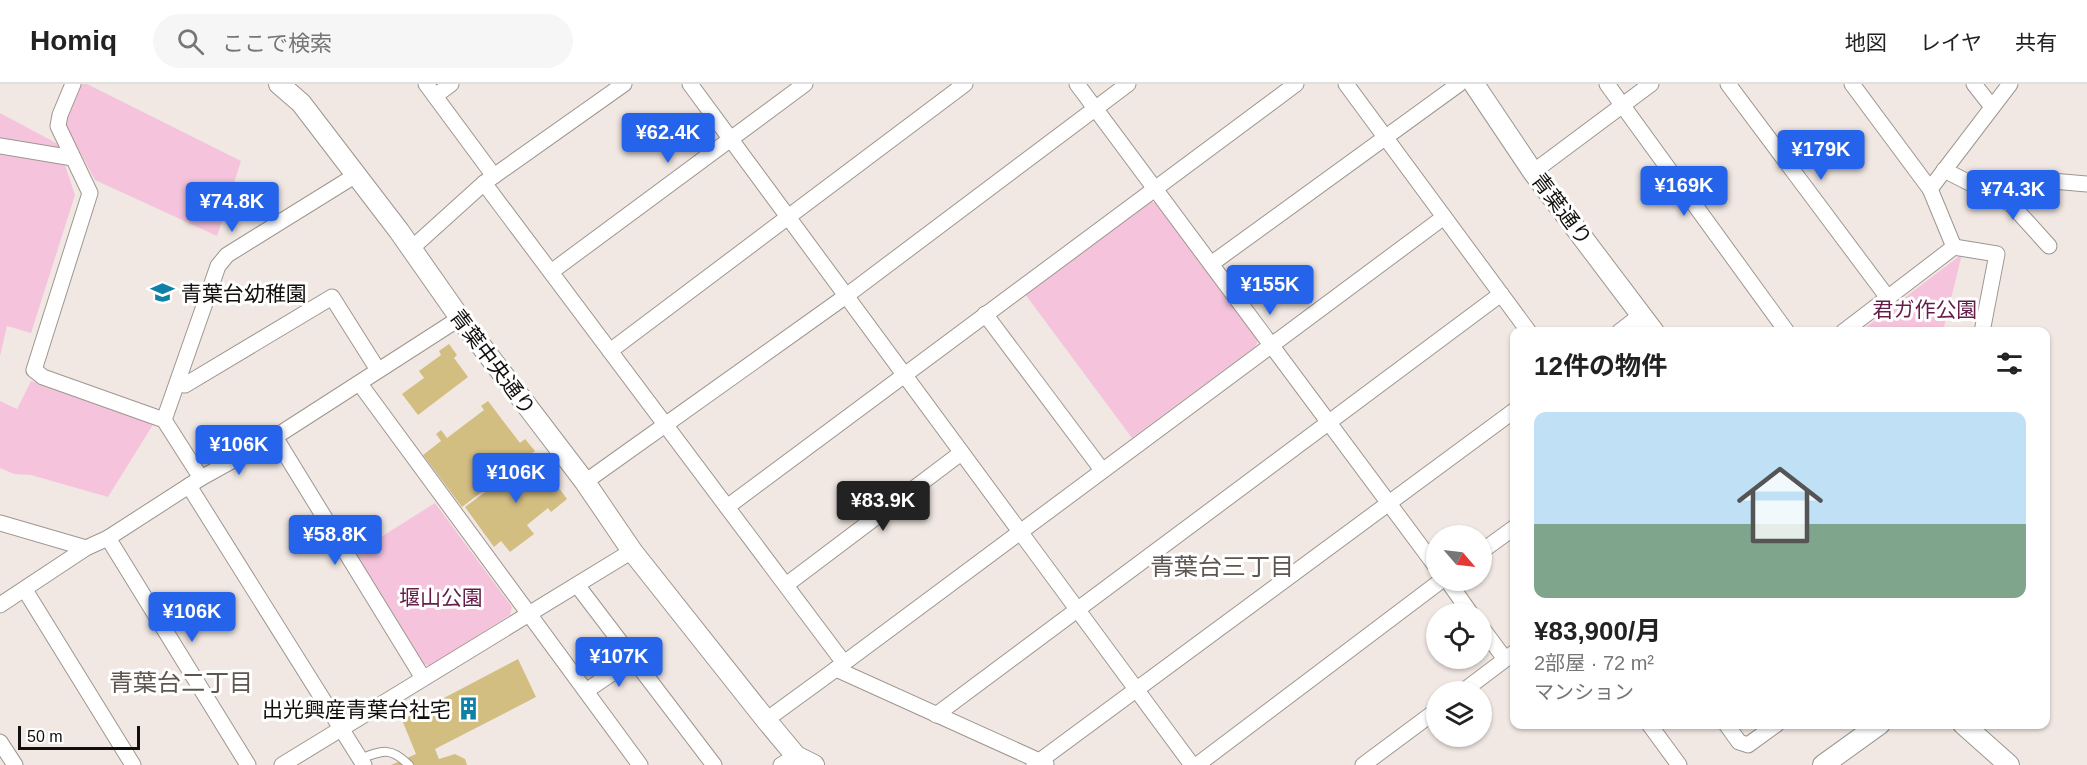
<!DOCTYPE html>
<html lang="ja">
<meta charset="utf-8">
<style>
:root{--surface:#fff;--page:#f6f6f6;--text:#222;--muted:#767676;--line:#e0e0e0;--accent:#2563eb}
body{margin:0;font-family:Helvetica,"Noto Sans JP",sans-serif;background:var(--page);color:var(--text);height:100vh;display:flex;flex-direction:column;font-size:22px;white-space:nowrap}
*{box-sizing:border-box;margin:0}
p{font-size:20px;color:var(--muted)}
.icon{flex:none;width:33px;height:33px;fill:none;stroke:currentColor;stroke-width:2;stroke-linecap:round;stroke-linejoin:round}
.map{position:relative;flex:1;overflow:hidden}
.sheet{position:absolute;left:1510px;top:243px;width:540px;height:402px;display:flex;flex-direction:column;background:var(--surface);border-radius:12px;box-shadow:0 2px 4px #0004}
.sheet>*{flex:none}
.needle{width:39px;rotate:118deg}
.buttons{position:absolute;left:1426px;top:441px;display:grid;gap:12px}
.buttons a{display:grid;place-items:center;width:66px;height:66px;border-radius:50%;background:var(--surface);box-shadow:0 2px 4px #0004;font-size:30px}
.scale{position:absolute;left:18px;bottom:15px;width:122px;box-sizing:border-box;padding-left:6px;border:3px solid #110e0c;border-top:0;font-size:16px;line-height:21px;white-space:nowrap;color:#110e0c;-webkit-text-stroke:4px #fff;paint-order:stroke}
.price{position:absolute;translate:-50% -51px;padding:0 14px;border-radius:6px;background:var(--accent);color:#fff;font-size:20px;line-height:39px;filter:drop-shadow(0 2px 3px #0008)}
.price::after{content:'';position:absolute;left:50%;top:36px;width:18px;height:14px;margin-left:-9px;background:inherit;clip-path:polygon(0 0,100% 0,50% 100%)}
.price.current{background:#222;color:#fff}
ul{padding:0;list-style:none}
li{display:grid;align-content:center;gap:12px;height:318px;padding:0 24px}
li span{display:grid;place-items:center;height:186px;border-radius:12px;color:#555}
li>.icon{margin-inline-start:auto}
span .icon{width:108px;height:108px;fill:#fffc;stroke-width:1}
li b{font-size:26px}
h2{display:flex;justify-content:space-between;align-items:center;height:72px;padding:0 24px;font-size:26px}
header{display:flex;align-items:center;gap:36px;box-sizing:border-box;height:84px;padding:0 30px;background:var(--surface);border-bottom:2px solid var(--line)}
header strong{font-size:28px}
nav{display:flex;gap:33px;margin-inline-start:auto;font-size:21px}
.search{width:420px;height:54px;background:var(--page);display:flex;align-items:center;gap:15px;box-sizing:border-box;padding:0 21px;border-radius:33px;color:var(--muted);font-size:22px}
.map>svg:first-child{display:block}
.green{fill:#f5c4dc}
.building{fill:#d3be82}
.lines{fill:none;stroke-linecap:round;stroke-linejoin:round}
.service-casing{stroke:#9e9690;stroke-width:10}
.minor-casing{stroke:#9e9690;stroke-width:17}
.tertiary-casing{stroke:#9e9690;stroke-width:22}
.service{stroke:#fff;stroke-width:8}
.minor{stroke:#fff;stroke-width:15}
.tertiary{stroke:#fff;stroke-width:20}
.labels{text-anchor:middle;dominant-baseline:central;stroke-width:6;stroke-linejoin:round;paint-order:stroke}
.street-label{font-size:21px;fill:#110e0c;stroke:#fff}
.poi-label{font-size:21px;fill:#110e0c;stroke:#fff;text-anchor:start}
.park-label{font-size:21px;fill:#631d48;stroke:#fff}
.quarter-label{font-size:24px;fill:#5d5651;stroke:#fff}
</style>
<header>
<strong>Homiq</strong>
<div class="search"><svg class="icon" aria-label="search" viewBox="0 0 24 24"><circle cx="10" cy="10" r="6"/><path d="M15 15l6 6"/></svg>ここで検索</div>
<nav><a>地図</a><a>レイヤ</a><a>共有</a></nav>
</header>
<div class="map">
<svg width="2087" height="681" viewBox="0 0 2087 681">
<rect width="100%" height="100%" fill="#f1e8e3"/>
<g class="green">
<path d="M 82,0 L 87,0 L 241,77 L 217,152 L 95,96 L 65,40 Z"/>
<path d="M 0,29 L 58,60 L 75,111 L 31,249 L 7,242 L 0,272 Z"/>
<path d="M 1147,117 L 1157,119 L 1258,256 L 1256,262 L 1132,354 L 1025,210 Z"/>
<path d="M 1962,170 L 1943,247 L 1861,247 Z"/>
<path d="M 31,297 L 154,339 L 108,413 L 31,391 L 14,390 L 0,384 L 0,317 L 17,325 Z"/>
<path d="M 435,419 L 512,523 L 510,531 L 430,582 L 421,579 L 354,470 Z"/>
</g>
<g class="building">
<path d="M 449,260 L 457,271 L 454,274 L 468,293 L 418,331 L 402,310 L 424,294 L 419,287 L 441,271 L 439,267 Z"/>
<path d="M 488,317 L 520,359 L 525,355 L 535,367 L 462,423 L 423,371 L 441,357 L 436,350 L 441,346 L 447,354 L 484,326 L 481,322 Z"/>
<path d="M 535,371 L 567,415 L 551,428 L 548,424 L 527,441 L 534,450 L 510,468 L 501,457 L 494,463 L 465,423 Z"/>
<path d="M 518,575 L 536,613 L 435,665 L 439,675 L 455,670 L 465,675 L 467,681 L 391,681 L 416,670 L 402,636 Z"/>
</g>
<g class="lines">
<defs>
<path id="service" d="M 360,675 C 383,666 391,663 409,681"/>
<g id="minor">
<path d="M 73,0 L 60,31 L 58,42 L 90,109 L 34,286 L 43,293 L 164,336 L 201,394"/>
<path d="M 426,0 L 494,92"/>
<path d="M 690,0 L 1192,681"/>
<path d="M 1077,0 L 1437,484"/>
<path d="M 1346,0 L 1529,248"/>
<path d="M 1607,0 L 1787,248"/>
<path d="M 1728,0 L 1888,214"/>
<path d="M 1974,0 L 1992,23"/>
<path d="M 435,12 L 451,0"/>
<path d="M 0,62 L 73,74"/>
<path d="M 1944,86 L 2011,120 L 2028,95 L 2087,100"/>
<path d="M 1533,88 L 1651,0"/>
<path d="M 484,99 L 844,579"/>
<path d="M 1930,105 L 2010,0"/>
<path d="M 2011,120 L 2049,162"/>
<path d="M 1954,163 L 1997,170 L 1982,248"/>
<path d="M 412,164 L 484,99 L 624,0"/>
<path d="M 1211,180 L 1459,0"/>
<path d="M 551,188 L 805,0"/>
<path d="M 985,230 L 1102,386"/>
<path d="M 1619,248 L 1641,231"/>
<path d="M 1843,248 L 1954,163 L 1930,105 L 1852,0"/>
<path d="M 610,267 L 965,0"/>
<path d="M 178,300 L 185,301 L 332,213 L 378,286"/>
<path d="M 360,300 L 640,681"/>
<path d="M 164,336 L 218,182 L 227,171 L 356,91"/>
<path d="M 275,353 L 423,594"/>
<path d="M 585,398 L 846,212 L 1128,0"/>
<path d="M 189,402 L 364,681"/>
<path d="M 727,423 L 1296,0"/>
<path d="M 0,439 L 86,464"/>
<path d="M 108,454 L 248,681"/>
<path d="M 1482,467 L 1515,443"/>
<path d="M 1447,496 L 1471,530"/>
<path d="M 577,501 L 714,681"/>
<path d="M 786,501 L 961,369"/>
<path d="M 25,506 L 133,681"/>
<path d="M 0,521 L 86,464 L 108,454 L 201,394 L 275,353 L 460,234"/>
<path d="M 1482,544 L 1505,575"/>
<path d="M 836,585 L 1046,680"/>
<path d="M 586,607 L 633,575"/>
<path d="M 1462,608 L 1515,568"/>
<path d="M 936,631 L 1501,210"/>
<path d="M 766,636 L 836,585 L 1444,133"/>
<path d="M 1649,640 L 1679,681"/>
<path d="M 1726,640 L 1739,658 L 1748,661 L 1777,640"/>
<path d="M 0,658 L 15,681"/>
<path d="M 282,681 L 632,467"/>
<path d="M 781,681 L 796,672"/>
<path d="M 1034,681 L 1515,326"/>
<path d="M 1197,681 L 1442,496"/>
<path d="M 1363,681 L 1437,626"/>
</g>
<g id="tertiary">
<path d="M 279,0 L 301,19 L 399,147 L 460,234 L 585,398 L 632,467 L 766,636 L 796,672 L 814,681"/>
<path d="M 1474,0 L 1533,88 L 1654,248"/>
<path d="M 1963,640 L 2009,681"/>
<path d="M 1823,681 L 1880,640"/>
</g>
</defs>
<use href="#service" class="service-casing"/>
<use href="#minor" class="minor-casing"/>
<use href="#tertiary" class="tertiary-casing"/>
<use href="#service" class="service"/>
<use href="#minor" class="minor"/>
<use href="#tertiary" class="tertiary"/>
</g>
<defs>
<symbol id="school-bare" viewBox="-9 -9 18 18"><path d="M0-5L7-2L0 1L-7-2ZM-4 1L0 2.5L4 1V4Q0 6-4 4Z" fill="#0f80a7" stroke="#fff" stroke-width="2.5" paint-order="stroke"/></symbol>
<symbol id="building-bare" viewBox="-9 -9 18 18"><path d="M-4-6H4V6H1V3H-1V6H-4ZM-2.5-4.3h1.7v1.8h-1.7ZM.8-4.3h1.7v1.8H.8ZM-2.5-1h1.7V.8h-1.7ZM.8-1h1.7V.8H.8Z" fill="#0f80a7" stroke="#fff" stroke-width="2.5" paint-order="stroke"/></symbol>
</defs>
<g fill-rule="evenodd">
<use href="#school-bare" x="146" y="192" width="33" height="33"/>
<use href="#building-bare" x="452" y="608" width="33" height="33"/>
</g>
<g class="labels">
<g class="street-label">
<text transform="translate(1562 125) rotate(53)">青葉通り</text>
<text transform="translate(493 278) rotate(53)">青葉中央通り</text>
</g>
<g class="poi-label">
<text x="181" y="209">青葉台幼稚園</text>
<text x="451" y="625" text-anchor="end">出光興産青葉台社宅</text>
</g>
<g class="park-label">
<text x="1925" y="225">君ガ作公園</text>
<text x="441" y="513">堰山公園</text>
</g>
<g class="quarter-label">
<text x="1222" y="482">青葉台三丁目</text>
<text x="181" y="598">青葉台二丁目</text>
</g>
</g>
</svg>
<div class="buttons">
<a><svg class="needle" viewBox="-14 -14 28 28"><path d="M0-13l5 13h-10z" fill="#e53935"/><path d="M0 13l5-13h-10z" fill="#767676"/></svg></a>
<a><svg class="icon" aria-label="locate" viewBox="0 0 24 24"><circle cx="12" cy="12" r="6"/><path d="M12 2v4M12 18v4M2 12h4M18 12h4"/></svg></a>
<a><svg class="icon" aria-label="layers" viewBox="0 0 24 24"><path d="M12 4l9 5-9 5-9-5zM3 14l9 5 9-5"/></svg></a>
</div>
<div class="scale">50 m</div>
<b class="price" style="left:668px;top:80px">¥62.4K</b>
<b class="price" style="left:1821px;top:97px">¥179K</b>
<b class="price" style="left:1684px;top:133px">¥169K</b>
<b class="price" style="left:2013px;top:137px">¥74.3K</b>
<b class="price" style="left:232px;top:149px">¥74.8K</b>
<b class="price" style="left:1270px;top:232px">¥155K</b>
<b class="price" style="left:239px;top:392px">¥106K</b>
<b class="price" style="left:516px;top:420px">¥106K</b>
<b class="price current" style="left:883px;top:448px">¥83.9K</b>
<b class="price" style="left:335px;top:482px">¥58.8K</b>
<b class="price" style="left:192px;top:559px">¥106K</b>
<b class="price" style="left:619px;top:604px">¥107K</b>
<section class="sheet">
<h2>12件の物件<svg class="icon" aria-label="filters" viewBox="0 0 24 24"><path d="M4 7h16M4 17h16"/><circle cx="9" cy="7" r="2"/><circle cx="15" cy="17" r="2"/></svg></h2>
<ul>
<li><span style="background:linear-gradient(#bfe0f5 60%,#7fa58c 0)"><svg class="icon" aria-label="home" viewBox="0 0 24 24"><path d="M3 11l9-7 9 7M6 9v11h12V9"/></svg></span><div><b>¥83,900/月</b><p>2部屋 · 72 m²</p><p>マンション</p></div></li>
</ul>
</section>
</div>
